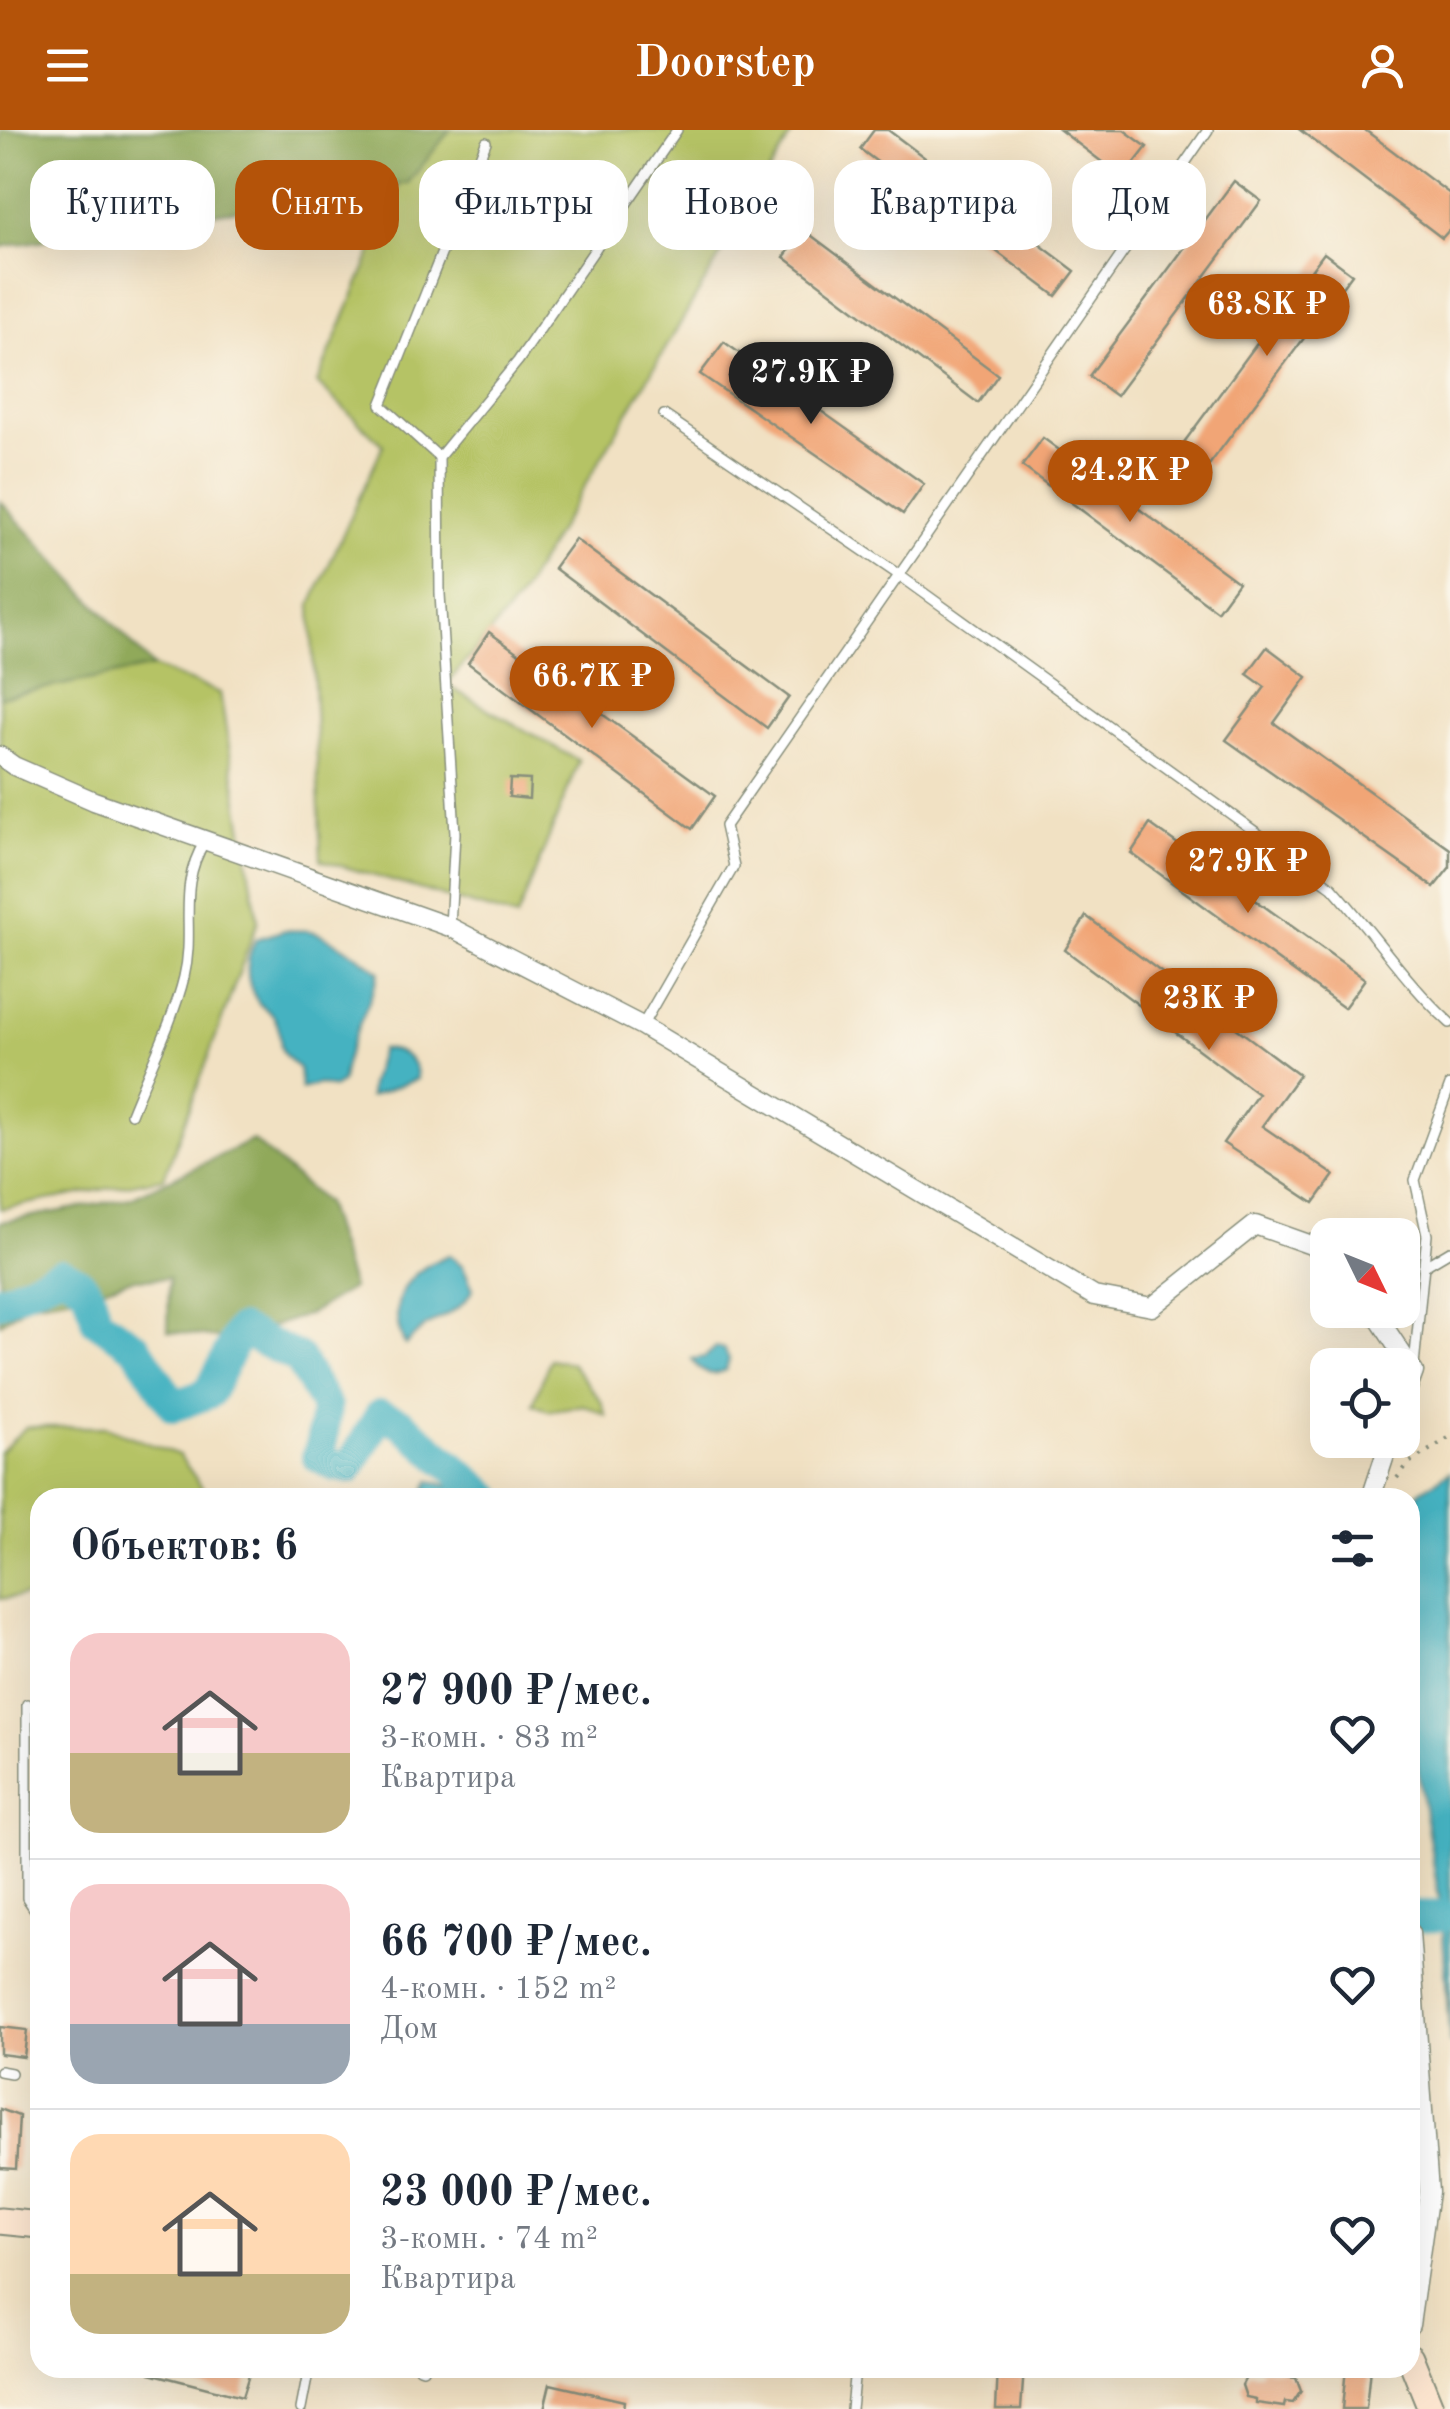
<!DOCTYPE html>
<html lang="ru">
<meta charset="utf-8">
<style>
:root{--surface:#fff;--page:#f2f2f3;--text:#1f2937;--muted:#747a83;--line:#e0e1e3;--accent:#b45309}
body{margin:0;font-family:"Old Standard TT",serif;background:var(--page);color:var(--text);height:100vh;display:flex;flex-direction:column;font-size:38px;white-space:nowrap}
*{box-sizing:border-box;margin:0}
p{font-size:32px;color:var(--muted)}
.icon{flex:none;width:55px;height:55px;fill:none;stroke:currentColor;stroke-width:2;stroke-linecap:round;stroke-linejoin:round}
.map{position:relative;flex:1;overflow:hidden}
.drawer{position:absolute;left:30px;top:1358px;width:1390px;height:890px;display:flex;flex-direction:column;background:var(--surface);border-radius:30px;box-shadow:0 10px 40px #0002}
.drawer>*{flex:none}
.top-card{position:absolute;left:30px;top:30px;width:1390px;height:90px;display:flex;gap:20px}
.needle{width:65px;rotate:133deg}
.fabs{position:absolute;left:1310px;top:1088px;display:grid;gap:20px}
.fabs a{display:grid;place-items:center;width:110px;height:110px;border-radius:20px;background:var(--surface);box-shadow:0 10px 40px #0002;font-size:50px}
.price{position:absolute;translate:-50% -85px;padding:0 22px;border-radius:35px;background:var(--accent);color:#fff;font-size:32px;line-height:65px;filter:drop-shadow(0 2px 5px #0008)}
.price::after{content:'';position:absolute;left:50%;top:60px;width:30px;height:22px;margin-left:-15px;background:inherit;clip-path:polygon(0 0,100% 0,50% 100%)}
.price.current{background:#222;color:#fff}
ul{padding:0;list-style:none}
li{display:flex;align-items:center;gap:30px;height:250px;padding:0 40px}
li+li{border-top:2px solid var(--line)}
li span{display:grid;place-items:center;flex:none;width:280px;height:200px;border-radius:30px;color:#555}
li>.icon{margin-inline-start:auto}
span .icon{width:120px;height:120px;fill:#fffc;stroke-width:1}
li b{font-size:42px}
h2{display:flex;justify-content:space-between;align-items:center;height:120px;padding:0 40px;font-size:42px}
.tag{padding:0 35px;border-radius:30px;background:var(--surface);box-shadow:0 10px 40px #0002;font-size:35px;line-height:90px}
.tag.current{background:var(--accent);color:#fff}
header{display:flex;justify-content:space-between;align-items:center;height:130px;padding:0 40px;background:var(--accent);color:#fff;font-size:45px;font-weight:800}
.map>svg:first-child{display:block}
.green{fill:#b5c365;stroke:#6a804c;stroke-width:2.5}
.forest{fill:#90a95a;stroke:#587347;stroke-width:2.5}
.water{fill:#45b2c1;stroke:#32787a;stroke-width:2.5}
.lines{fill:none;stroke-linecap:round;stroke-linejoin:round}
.river{stroke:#45b2c1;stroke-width:32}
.building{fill:#f1a576}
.lane-casing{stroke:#888f7c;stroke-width:12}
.street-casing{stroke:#888f7c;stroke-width:21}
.secondary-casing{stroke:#888f7c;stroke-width:29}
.path{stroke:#888f7c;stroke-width:4;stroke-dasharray:2.5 8;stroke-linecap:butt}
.lane{stroke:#fff;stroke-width:9}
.street{stroke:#fff;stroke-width:18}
.secondary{stroke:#fce5cf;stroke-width:25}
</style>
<header><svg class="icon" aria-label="menu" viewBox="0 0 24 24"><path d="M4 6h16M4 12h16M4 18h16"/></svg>Doorstep<svg class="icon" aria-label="person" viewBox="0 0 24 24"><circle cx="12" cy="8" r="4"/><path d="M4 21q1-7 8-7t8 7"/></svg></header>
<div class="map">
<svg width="1450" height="2279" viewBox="0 0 1450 2279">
<rect width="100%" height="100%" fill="#fbf7ec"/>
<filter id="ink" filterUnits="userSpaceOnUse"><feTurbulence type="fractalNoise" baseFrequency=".01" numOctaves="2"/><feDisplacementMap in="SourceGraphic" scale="20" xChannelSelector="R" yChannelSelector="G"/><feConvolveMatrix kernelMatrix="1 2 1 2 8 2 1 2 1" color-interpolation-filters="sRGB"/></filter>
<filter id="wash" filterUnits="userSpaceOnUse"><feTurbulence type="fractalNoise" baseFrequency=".0048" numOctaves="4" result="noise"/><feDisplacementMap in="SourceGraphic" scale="40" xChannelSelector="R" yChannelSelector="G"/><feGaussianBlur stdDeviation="2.25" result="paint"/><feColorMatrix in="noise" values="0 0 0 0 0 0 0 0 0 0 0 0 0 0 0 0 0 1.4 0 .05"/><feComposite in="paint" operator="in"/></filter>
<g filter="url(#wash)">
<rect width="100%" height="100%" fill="#f1e1c3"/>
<g class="green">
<path d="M 445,0 L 794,0 L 518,469 L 446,555 L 579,631 L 517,788 L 321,730 L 311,475 L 383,315 L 317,253 L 400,55 Z"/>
<path d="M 153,537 L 220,563 L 258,791 L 164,1048 L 0,1079 L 0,567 Z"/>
<path d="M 550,1229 L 571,1233 L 601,1271 L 606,1285 L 584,1275 L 548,1281 L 533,1274 Z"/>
<path d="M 26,1297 L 106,1297 L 179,1325 L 209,1367 L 40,1368 L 40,1464 L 0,1469 L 0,1322 Z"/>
</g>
<g class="forest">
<path d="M 0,0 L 450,0 L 408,53 L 0,117 Z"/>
<path d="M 0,371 L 153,537 L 0,567 Z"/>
<path d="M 253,1010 L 325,1073 L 352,1158 L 309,1184 L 231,1210 L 168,1201 L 169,1148 L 132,1149 L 80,1165 L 29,1173 L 0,1193 L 0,1092 L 131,1068 Z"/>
</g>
<g class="water">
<path d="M 285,800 C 294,801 302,800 310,801 C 322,802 369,832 379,842 C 369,880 346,913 342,952 L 333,958 L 319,954 L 301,959 L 299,938 C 270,917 287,912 275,889 C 271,881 263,879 258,872 C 244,851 245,830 256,809 Z"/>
<path d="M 381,919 C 399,919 418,928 417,949 L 369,967 L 370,955 Z"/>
<path d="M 449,1125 L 463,1136 L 473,1159 C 459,1185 446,1182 425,1197 C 418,1202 412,1209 405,1215 C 384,1171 407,1141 449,1125 Z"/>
<path d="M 716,1217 L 724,1219 L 729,1229 L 726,1240 C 710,1247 701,1244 692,1229 L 705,1227 Z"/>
<path d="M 1450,1342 L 1450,1915 L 1442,1786 L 1410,1593 L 1410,1393 L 1419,1362 Z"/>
<path d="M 430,1351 L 459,1358 L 463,1367 L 433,1367 L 425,1359 Z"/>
</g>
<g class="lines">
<g class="river">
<path d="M 0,1171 L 61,1143 C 86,1152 92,1164 96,1190 L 136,1217 L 174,1276 L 209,1263 L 240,1200 L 298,1228 L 326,1277 L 322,1313 L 317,1326 L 335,1336 L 349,1338 L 380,1285 L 401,1293 L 489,1368"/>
<path d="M 1410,1787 L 1442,1786"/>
</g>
</g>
<g id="blocks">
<g class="building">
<path d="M 874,0 L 888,0 L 1075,141 L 1056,166 L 860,19 Z"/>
<path d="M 1060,0 L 1124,0 L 1147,17 L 1123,48 Z"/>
<path d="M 1300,0 L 1365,0 L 1450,64 L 1450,99 L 1442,108 Z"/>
<path d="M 1234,51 L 1261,71 L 1116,266 L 1089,246 Z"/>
<path d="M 804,100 L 998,245 L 978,273 L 784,127 Z"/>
<path d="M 1324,123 L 1352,144 L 1209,335 L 1182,315 Z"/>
<path d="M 724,212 L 924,354 L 903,384 L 700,244 Z"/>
<path d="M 1043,308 L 1238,452 L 1217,481 L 1022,336 Z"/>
<path d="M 575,409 L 789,567 L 767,598 L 554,438 Z"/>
<path d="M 489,502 L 715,666 L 692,699 L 468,533 Z"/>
<path d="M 1267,517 L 1307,547 L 1274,593 L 1450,719 L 1450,737 L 1434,757 L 1226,610 L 1265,557 L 1247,544 Z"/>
<path d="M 510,649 L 530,650 L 529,669 L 509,667 Z"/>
<path d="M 1150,694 L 1365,849 L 1344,878 L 1131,723 Z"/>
<path d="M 1086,786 L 1299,945 L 1262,996 L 1334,1045 L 1314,1073 L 1223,1013 L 1258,964 L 1065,820 Z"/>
<path d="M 0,1897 L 27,1900 L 24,1927 L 0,1924 Z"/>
<path d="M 0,1979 L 19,1986 L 16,2039 L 0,2038 Z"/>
<path d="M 151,2238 L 251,2238 L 242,2267 L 150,2243 Z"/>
<path d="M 998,2238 L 1024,2238 L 1021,2279 L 996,2279 Z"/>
<path d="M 1261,2238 L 1289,2241 L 1288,2247 L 1296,2248 L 1301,2261 L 1293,2273 L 1285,2272 L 1284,2277 L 1256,2273 L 1256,2269 L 1246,2267 L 1242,2255 L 1249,2242 L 1260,2243 Z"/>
<path d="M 1346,2238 L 1370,2238 L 1366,2279 L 1342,2279 Z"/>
<path d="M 550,2254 L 624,2271 L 623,2279 L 544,2279 Z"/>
</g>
</g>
</g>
<g filter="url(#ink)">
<use href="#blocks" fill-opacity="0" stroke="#888f7c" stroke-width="2.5"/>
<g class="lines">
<defs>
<g id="lane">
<path d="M 664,285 L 899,445 L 1332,757 C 1372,801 1406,853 1450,893"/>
<path d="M 439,327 L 381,275 L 486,12"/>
<path d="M 450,797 L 455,703 L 440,464 L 439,327 L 518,231 L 677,0"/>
<path d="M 642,896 L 734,736 L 725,696 L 1208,0"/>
<path d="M 131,984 C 147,943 174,889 184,847 C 196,798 176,758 205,711"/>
<path d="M 1423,1137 L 1450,1121"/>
<path d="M 1414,1235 L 1427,1105 L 1415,1050 L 1450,955"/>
<path d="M 27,1574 L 27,1768 L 40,1787"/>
<path d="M 0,1941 L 11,1943"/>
<path d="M 420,2238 L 423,2239"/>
<path d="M 301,2279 L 309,2238"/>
<path d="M 851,2279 L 855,2238"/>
</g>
<g id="street">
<path d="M 0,626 L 14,636 L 94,671 L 450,797 L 642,896 L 1094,1166 L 1152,1177 L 1255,1095 L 1328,1121"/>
<path d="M 1373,1180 L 1414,1242 L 1402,1275"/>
<path d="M 1371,1368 L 1390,1310"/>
<path d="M 1410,1803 L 1429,2062 L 1410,2195"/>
</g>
<g id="secondary">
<path d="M 0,2091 L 40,2095"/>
<path d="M 1410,2227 L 1431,2279"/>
</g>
</defs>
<use href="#lane" class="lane-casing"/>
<use href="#street" class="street-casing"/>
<use href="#secondary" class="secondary-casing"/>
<path class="path" d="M 1397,1348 L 1409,1333 L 1450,1307"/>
<use href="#lane" class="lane"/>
<use href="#street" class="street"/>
<use href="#secondary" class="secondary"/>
</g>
</g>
</svg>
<div class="fabs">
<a><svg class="needle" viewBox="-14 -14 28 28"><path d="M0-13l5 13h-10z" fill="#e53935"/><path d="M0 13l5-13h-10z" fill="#747a83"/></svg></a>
<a><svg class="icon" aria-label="locate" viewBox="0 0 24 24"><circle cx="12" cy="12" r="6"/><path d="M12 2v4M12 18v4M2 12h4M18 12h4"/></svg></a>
</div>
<b class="price" style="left:1267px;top:229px">63.8K ₽</b>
<b class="price current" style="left:811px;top:297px">27.9K ₽</b>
<b class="price" style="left:1130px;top:395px">24.2K ₽</b>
<b class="price" style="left:592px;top:601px">66.7K ₽</b>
<b class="price" style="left:1248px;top:786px">27.9K ₽</b>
<b class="price" style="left:1209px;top:923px">23K ₽</b>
<div class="top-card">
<a class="tag">Купить</a>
<a class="tag current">Снять</a>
<a class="tag">Фильтры</a>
<a class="tag">Новое</a>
<a class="tag">Квартира</a>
<a class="tag">Дом</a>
</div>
<section class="drawer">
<h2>Объектов: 6<svg class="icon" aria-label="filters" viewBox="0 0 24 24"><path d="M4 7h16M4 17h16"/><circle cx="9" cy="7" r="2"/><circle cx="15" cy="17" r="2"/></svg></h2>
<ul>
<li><span style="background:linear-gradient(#f6c9c9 60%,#c2b280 0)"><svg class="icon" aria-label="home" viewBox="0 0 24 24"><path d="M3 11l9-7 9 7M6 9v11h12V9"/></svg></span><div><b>27 900 ₽/мес.</b><p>3-комн. · 83 m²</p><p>Квартира</p></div><svg class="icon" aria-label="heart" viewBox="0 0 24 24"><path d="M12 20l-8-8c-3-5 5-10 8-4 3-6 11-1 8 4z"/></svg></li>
<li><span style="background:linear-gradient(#f6c9c9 70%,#9aa5b1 0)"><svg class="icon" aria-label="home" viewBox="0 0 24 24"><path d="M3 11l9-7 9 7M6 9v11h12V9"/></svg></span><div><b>66 700 ₽/мес.</b><p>4-комн. · 152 m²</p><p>Дом</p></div><svg class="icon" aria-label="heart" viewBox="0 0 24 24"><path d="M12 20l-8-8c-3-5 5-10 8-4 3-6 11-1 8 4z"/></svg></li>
<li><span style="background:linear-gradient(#ffd9b3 70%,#c2b280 0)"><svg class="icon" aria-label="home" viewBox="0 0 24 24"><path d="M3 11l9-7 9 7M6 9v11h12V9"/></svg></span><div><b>23 000 ₽/мес.</b><p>3-комн. · 74 m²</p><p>Квартира</p></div><svg class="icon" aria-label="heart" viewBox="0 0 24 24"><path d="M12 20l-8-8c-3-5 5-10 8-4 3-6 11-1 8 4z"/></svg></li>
</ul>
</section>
</div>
